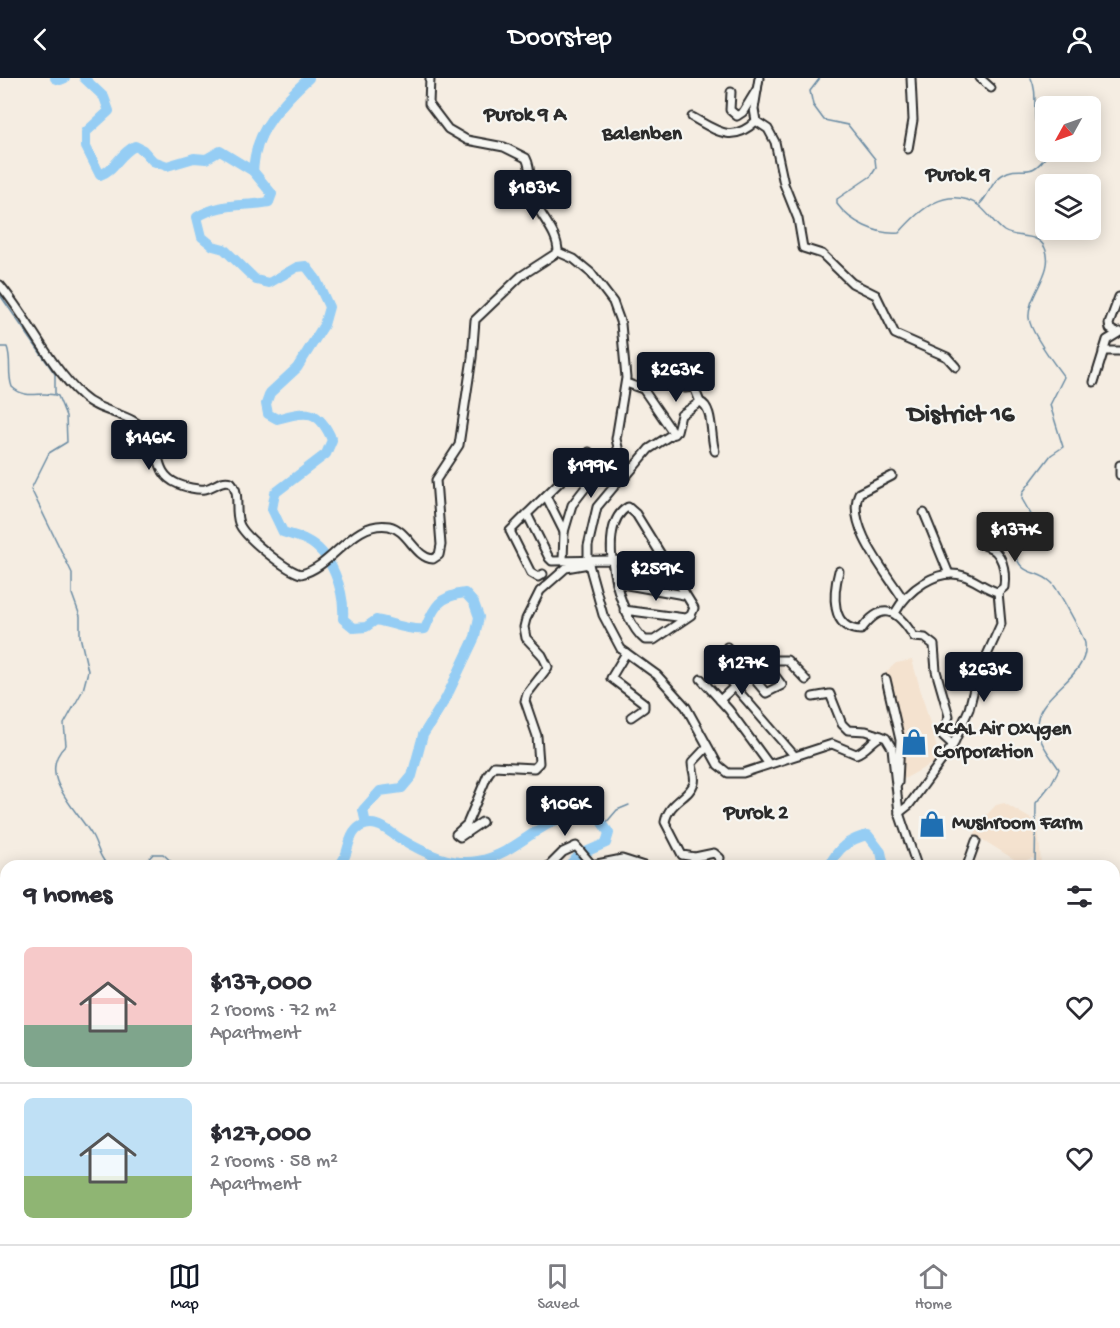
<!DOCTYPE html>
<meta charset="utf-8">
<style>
:root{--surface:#fff;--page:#f7f7f7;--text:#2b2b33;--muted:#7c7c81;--line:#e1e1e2;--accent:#111827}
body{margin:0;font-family:"Gochi Hand",sans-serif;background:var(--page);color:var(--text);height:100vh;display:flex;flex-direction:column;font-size:22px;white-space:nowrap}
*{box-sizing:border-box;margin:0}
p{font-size:20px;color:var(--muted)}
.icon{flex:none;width:33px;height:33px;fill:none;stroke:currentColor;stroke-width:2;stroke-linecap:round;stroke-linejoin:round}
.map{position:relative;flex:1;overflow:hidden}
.sheet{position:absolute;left:0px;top:782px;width:1120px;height:386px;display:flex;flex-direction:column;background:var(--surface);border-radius:18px 18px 0 0;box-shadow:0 3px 15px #0003}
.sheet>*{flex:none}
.needle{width:39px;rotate:230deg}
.tools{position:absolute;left:1035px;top:18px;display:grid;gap:12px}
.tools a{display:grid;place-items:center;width:66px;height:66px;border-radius:9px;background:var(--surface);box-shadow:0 3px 15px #0003;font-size:30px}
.price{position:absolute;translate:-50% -51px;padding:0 14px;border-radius:6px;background:var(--accent);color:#fff;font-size:20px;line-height:39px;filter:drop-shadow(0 2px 3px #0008)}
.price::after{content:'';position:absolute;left:50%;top:36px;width:18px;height:14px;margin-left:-9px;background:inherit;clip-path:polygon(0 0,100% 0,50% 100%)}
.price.on{background:#222;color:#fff}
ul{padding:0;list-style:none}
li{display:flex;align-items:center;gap:18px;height:150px;padding:0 24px}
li+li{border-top:2px solid var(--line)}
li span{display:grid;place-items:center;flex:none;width:168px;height:120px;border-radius:9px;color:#555}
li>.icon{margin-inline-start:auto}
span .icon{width:72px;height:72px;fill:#fffc;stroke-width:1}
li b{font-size:26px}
h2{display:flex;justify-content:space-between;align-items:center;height:72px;padding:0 24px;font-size:26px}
header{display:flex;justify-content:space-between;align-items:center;height:78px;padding:0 24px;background:var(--accent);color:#fff;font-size:27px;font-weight:600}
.tab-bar{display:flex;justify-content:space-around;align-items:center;height:84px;border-top:2px solid var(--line);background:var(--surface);font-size:16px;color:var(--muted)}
.tab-bar a{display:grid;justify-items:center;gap:3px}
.tab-bar .on{color:var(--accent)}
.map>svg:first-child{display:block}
.built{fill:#f4e2cf}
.green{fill:#a4e4ad;stroke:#68886c;stroke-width:1.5}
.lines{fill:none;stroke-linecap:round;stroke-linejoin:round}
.stream{stroke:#6b8ca4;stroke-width:1.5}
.river{stroke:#95cdf4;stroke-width:10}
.minor-casing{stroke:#2b2b2b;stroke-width:11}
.highway-casing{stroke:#2b2b2b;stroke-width:15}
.minor{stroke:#f6f6f2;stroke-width:7}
.highway{stroke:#fbddab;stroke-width:10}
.labels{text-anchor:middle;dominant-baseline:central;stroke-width:4.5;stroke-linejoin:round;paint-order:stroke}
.poi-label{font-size:20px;font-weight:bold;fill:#2b2b2b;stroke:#f6f6f2;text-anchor:start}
.neighbourhood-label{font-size:21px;font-weight:bold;fill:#2b2b2b;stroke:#f6f6f2}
.district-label{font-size:26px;font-weight:bold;fill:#2b2b2b;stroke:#f6f6f2}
</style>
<header><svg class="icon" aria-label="back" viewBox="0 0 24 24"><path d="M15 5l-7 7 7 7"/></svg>Doorstep<svg class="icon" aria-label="person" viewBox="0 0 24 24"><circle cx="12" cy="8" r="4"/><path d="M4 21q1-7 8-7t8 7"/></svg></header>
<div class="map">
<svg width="1120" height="1166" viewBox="0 0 1120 1166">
<rect width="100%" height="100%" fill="#f5ede2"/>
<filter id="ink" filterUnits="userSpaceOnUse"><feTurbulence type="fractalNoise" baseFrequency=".0167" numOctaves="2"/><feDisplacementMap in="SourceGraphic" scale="12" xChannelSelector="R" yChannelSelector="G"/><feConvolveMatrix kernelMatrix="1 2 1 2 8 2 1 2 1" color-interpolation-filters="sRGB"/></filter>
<g filter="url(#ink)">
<g class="built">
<path d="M 912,582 L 940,681 L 897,705 L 902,667 L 886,594 L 896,585 Z"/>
<path d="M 1004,725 L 1038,745 L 1041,787 L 1032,780 L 1020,785 L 980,760 L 978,764 L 973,761 L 982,742 L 996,727 Z"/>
</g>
<g class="green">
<path d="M 661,1161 L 750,1161 L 764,1166 L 651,1166 Z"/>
<path d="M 951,1161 L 1018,1161 L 1012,1166 L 952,1166 Z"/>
</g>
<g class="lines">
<g class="stream">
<path d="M 820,0 L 810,13 L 813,27 L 824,42 L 848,47 L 875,81 L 876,90 L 871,98 L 837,121 L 837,126 C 850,144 877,157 899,155 C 919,132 946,107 978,127 C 988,134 994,146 1004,153 C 1016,161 1038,154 1045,170 C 1056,193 1027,217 1029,240 C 1030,254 1055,287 1064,299 L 1050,327 L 1063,369 L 1051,377 L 1023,414 L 1022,421 L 1037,447 L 1038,462 L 1015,466 L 1013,471 C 1022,502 1035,489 1052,505 C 1057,510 1085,560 1085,566 C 1089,603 1029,616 1038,655 C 1042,669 1052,680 1059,691 L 1051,706 L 1036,725 L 1035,788"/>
<path d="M 1031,0 C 1041,21 1026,45 1046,62"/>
<path d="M 980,126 C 989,117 991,104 1002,97 C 1024,84 1029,105 1049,74"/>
<path d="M 0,217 L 55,296 L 55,316"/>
<path d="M 0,269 L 7,269 C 12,282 7,295 12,309 C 27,323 41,312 58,318 L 66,338 L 67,364 L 49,375 L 31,411 L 72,495 L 72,516 L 80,538 L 80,558 L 88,593 L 83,612 L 64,646 L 66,667 C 34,697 78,732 93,759 C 99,771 98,777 108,788"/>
<path d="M 605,746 L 617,732 L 629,727"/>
<path d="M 759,783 L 780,785"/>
<path d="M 465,784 L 466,788"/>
<path d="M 142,788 L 153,776 L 163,776 L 176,788"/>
</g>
<g class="river">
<path d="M 55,0 L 60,2 L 65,0"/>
<path d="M 84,0 L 104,19 L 109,33 L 86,54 L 86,69 L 100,97 C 115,92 119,76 135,68 L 143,72 L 153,83 L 167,88 L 194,80 L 206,81 L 220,73 L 253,93 L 272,116 L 269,124 C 243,129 221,124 197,139 L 202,159 L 213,168 L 224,171 L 256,202 L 269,205 L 297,189 L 306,188 L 316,201 L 329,229 L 324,247 L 297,290 L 270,315 L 266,326 L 268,336 L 277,341 C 307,332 319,331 332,362 L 326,376 L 275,415 L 272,431 L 283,454 C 291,457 299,458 306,462 C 332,474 345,514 343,541 L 354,550 L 366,549 L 376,542 C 392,545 409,553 425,551 C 434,528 440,518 465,515 L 474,525 L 479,539 L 475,559 L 446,620 L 423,657 L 412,698 L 402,710 L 380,713 L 363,732 L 366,746"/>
<path d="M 253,93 C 254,86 254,80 256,74 C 261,47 289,18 309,0"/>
<path d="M 338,788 C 350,778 346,762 356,752 C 361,746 371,745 377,747 C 386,749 393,757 401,761 C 424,775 451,788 478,783 C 526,774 547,726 598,739 L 609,755 L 606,765 L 581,776 L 568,788"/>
<path d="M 829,788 C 838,770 849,761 868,757 L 881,774 L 884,788"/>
<path d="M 0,983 L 6,964"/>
</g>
<defs>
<g id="minor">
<path d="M 430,0 L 429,26 L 448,51 L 467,62 L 504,69 L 526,80 C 533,93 528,108 534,122 C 541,140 558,154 558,174"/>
<path d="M 980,0 L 991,10"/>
<path d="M 731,14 L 730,32 L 737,38 L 743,34 L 757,11"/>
<path d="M 692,39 C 717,53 732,66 756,43 L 754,31 L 759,0"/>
<path d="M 756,43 L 768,51 L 775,64 L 784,106 L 798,141 L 803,170 L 822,176 L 852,205 L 876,217 L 895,256 L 947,279 L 956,289"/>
<path d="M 908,71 L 913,42 L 911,0"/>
<path d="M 558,174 L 574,181 L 591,195 L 613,224 L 621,246 L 626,300 L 616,361 L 623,391 L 617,405 L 597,429 L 588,468 L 588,483 L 603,537 L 621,571 L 657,597 L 686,629 L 718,687 L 728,695 L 743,695 L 832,666 L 856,676 C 867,672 871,663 881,658 L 886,660 L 892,670 L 899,735 L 917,788"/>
<path d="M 0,207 C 30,243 48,286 82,318 C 101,336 132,334 149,356 C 162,372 153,396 178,406 C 185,409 197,412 205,411 C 215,409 220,401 231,404 C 241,415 234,431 239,445 C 243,458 287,493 301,496 C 333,489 352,442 389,448 C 408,452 415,480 433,481 L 439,477 L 441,467 L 436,402 L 459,367 L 472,280 L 475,242 L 521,198 L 558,174"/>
<path d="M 1117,255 L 1110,251 L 1109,246 L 1119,219"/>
<path d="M 1103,273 L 1120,273"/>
<path d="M 1094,304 L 1107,262 L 1120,254"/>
<path d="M 626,305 L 643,311 L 674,356"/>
<path d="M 685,310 L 694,309 L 700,324"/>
<path d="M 1120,387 L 1120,397"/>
<path d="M 572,392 L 527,436 L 549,480 L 552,483 L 613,482 L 668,489"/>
<path d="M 892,398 L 859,415 C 845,447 886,494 903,521"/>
<path d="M 623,402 L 649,371 L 677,353 L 681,337 L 700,324 C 714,329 710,359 715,373"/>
<path d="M 546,418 L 564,454"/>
<path d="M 628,429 L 636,436 L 694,530 L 691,537 L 654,562 L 645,562 C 620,543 593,447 628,429 Z"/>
<path d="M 924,435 L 949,496"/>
<path d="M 527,436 L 510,453 L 531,495 L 538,499 L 543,496"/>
<path d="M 986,468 C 1003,473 1006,493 1004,509 L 998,514"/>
<path d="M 563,482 L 564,454 L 572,427 L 599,392 L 589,374"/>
<path d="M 839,493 C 833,515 830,551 861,552 C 882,523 897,531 914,559 L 925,560 L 934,567 L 936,593 L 949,638 L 942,657 L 953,667"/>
<path d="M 616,505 L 684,517"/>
<path d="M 624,532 L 685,540"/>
<path d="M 895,535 C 907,513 937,489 964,498 C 976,502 986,511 998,514 L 1001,546 L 977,599 L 969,631 L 953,667 L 909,727 L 899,735"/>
<path d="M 727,569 L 766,615 L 782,607 L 767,587 L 769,582 L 787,582 L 806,602"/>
<path d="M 626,575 L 611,600 L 644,625 L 644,630 L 631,639"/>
<path d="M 716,587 L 793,676"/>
<path d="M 701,601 L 729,632 L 768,685"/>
<path d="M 886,601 L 900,662 L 898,705"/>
<path d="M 813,619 L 830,616 L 842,646 L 848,652 L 866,653 L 881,658"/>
<path d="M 720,622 L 748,596"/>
<path d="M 707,669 L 692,685 C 692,692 696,698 694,705 C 689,720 669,723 665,744 L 682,777 L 695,779 L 714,775 L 720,780 L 718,788"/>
<path d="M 482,744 L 460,759 L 456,756 L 467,746 L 488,696 L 494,688 L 534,690 L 539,685 L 537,658 L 525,623 L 527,616 L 548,589 L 542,577 L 526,560 L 524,549 L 526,541 L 540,513 L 566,490 L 589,486"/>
<path d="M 549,788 L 563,774 L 576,768 L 592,787 L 622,781 L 644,788"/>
<path d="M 967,788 L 976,763"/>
<path d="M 0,863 L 6,866"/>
<path d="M 1116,952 L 1120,986"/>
<path d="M 1114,1111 L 1120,1114"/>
<path d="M 1052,1161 L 1058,1166"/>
<path d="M 1081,1166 L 1084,1161"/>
</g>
<g id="highway">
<path d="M 1114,954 L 1120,945"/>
<path d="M 1020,1166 L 1024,1161"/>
</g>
</defs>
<use href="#minor" class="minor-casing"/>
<use href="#highway" class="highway-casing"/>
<use href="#minor" class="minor"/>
<use href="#highway" class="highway"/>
</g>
</g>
<defs>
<symbol id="shop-bare" viewBox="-9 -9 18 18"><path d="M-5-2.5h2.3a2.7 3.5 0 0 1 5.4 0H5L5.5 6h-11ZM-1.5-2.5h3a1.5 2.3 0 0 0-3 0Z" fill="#1f6fb2" stroke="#f6f6f2" stroke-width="2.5" paint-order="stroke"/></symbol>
</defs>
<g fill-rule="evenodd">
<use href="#shop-bare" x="895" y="645" width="38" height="38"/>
<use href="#shop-bare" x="913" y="727" width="38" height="38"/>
</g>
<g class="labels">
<g class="poi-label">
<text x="934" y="652">KCAL Air Oxygen<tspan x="934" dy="23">Corporation</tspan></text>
<text x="952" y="746">Mushroom Farm</text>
</g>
<g class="neighbourhood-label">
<text x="525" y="38">Purok 9 A</text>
<text x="642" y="57">Balenben</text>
<text x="958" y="98">Purok 9</text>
<text x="756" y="736">Purok 2</text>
</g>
<g class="district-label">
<text x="961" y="338">District 16</text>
</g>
</g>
</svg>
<div class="tools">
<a><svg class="needle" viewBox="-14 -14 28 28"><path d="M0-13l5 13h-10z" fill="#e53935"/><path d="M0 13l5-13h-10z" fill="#7c7c81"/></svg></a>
<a><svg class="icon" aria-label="layers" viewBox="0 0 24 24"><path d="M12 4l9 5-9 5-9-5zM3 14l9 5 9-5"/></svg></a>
</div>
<b class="price" style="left:533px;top:143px">$183K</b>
<b class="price" style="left:676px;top:325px">$263K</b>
<b class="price" style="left:149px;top:393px">$146K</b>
<b class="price" style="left:591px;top:421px">$199K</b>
<b class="price on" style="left:1015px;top:485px">$137K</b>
<b class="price" style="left:656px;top:524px">$259K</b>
<b class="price" style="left:742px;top:618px">$127K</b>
<b class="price" style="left:984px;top:625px">$263K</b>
<b class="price" style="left:565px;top:759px">$106K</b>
<section class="sheet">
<h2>9 homes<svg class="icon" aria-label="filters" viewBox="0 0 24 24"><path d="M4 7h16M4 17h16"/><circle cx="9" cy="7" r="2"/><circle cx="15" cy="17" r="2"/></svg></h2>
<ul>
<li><span style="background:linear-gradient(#f6c9c9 65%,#7fa58c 0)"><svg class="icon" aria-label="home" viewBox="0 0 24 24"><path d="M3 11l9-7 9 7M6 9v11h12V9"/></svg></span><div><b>$137,000</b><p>2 rooms · 72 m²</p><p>Apartment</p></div><svg class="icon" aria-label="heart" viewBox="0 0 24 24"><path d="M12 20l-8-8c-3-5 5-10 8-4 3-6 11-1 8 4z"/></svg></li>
<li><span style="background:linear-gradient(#bfe0f5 65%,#8fb573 0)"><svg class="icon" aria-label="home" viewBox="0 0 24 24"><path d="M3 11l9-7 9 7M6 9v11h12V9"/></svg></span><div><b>$127,000</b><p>2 rooms · 58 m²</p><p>Apartment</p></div><svg class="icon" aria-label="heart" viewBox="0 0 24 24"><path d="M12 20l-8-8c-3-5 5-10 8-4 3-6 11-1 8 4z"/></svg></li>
</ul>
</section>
</div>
<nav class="tab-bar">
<a class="on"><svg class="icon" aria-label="map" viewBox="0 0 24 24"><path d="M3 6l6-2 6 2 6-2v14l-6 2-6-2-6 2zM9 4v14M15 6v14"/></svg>Map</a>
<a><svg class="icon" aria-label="saved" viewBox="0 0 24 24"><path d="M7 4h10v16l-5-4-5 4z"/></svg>Saved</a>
<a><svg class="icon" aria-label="home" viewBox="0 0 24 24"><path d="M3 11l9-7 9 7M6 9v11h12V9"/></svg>Home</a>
</nav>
